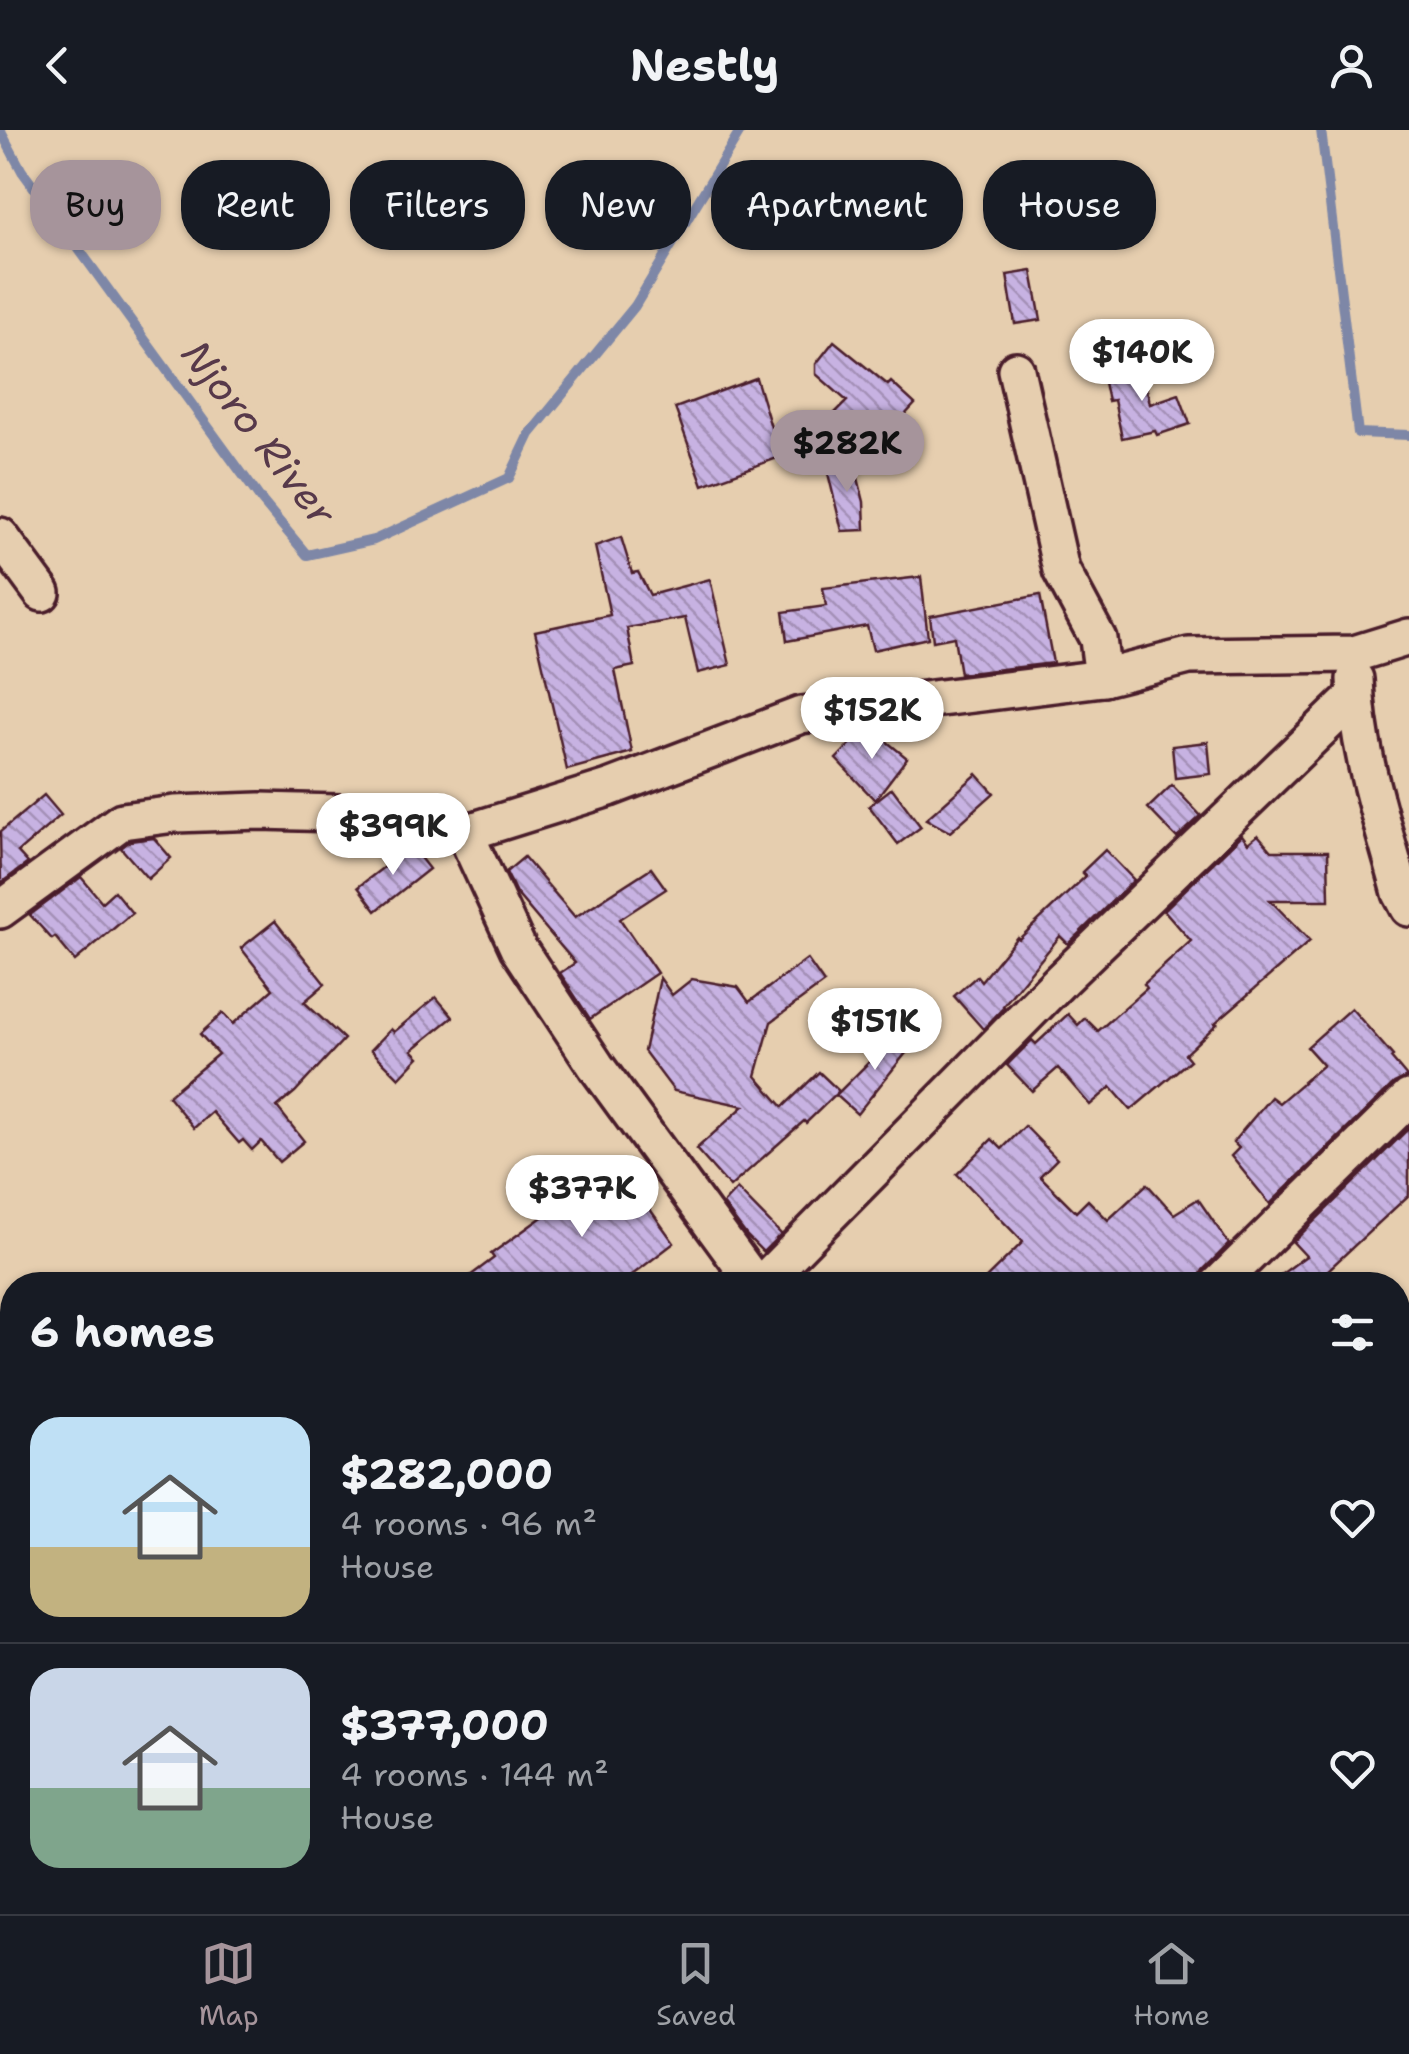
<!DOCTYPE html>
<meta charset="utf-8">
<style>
:root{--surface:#171b24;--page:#242831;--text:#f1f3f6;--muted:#9ea1a6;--line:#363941;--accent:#a6949b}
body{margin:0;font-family:"Shantell Sans",sans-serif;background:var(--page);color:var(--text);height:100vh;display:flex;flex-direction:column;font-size:38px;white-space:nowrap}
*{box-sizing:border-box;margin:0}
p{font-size:32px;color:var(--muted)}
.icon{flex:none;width:55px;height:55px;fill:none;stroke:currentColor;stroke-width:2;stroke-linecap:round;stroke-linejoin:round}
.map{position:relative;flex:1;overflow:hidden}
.panel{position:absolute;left:0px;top:1142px;width:1410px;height:642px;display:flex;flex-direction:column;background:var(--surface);border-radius:40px 40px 0 0;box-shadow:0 2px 8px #0004}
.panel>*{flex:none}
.hud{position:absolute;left:30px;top:30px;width:1350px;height:90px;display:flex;gap:20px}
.price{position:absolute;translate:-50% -85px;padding:0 22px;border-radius:35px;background:#fff;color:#222;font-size:32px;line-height:65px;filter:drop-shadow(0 2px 5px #0008)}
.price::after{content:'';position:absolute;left:50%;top:60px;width:30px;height:22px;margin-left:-15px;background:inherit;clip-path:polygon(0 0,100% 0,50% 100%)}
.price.active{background:var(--accent);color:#111}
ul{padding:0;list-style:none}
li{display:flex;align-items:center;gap:30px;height:250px;padding:0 30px}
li+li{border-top:2px solid var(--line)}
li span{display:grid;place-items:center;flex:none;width:280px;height:200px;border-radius:30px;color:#555}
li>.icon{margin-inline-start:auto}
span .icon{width:120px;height:120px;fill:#fffc;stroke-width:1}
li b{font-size:42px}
h2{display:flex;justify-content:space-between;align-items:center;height:120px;padding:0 30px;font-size:42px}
.chip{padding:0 35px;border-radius:40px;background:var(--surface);box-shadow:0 2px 8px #0004;font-size:35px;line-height:90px}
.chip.active{background:var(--accent);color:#111}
header{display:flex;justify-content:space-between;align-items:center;height:130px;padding:0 30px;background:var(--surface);font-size:45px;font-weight:700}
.tabs{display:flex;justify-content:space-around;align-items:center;height:140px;border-top:2px solid var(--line);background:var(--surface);font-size:28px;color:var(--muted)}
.tabs a{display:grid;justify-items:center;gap:5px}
.tabs .active{color:var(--accent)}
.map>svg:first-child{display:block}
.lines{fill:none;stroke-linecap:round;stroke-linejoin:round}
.stream{stroke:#7e87a7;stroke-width:10}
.building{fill:url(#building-back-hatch);stroke:#4a1f2b;stroke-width:2.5}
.street-casing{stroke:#4a1f2b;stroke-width:42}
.street{stroke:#e6ceaf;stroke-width:35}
.labels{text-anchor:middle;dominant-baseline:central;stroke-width:8;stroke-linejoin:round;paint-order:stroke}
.water-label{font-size:40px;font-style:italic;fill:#57394a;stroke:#e6ceaf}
</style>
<header><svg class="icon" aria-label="back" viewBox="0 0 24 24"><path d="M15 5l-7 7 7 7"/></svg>Nestly<svg class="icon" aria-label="person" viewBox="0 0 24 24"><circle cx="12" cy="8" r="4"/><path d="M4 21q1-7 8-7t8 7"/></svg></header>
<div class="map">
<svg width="1409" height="1784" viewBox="0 0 1409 1784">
<defs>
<pattern id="building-back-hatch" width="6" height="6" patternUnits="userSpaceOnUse" patternTransform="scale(2.5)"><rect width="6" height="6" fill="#c7b2e2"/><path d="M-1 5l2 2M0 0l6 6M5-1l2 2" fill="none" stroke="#a490b7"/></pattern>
</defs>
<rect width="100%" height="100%" fill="#e6ceaf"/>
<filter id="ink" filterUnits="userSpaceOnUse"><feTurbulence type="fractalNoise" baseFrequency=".01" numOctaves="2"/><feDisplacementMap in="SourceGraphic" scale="20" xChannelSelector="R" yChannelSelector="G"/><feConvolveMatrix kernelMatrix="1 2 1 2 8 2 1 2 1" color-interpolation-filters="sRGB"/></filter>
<g filter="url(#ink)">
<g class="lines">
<g class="stream">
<path d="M 0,0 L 22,41 L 262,371 L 307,425 L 374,410 L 509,348 L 530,304 L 635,176 L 741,0"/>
<path d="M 1321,0 L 1358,303 L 1409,305"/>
</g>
</g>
<g class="building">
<path d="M 925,39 L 932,65 L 897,73 L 891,48 Z"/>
<path d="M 1032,141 L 1041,190 L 1015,194 L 1007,145 Z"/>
<path d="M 834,211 L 888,255 L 891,252 L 915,274 L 870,322 L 832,286 L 847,271 L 816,244 L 816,234 Z"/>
<path d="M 1142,234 L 1150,274 L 1179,264 L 1190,294 L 1157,305 L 1155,301 L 1122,308 L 1114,270 L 1108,271 L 1102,243 Z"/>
<path d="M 756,248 L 780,327 L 703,355 L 675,278 Z"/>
<path d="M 853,328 L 864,372 L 865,400 L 842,401 L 826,335 Z"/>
<path d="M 621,407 L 632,443 L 638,442 L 650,465 L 710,449 L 730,535 L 698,543 L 685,488 L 627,498 L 634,536 L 615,540 L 632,622 L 567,640 L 535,501 L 610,485 L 595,416 Z"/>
<path d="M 921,447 L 928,508 L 873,520 L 867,496 L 787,511 L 783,482 L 826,476 L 823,458 Z"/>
<path d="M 1040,465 L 1053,533 L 960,544 L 954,507 L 933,511 L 930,486 Z"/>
<path d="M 866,598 L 870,598 L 907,628 L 875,670 L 836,629 Z"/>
<path d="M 1208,612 L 1211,644 L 1175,648 L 1172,616 Z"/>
<path d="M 977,644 L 994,663 L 950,702 L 926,689 Z"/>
<path d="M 1172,655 L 1201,686 L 1177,708 L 1148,678 Z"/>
<path d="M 892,658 L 921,697 L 898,714 L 869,676 Z"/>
<path d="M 44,665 L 61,685 L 18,722 L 28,733 L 1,753 L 0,702 Z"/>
<path d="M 1242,705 L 1248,713 L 1258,705 L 1272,721 L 1328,721 L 1329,770 L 1270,770 L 1310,811 L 1215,893 L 1217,894 L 1185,924 L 1190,930 L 1131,980 L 1111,957 L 1090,975 L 1058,938 L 1032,961 L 1007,935 L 1032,910 L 1036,914 L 1068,884 L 1078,895 L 1085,888 L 1098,901 L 1147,858 L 1144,854 L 1191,811 L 1164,780 Z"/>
<path d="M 154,708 L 171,728 L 148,749 L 121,718 L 130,711 Z"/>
<path d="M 411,716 L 429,739 L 376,781 L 358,757 Z"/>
<path d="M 1105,720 L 1134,750 L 1068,814 L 1060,806 L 1003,876 L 1004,877 L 983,899 L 954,866 L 977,846 L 981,851 L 1017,807 L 1019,809 L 1086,746 L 1082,742 Z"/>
<path d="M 524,727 L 575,787 L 651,738 L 666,759 L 620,789 L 657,843 L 590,889 L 560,843 L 575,833 L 516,763 L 506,742 Z"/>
<path d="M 81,747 L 102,772 L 114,761 L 132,783 L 75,831 L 55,807 L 52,809 L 30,785 Z"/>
<path d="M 275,791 L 325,854 L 304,872 L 344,909 L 295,962 L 277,977 L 304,1011 L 279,1032 L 261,1011 L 252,1020 L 243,1010 L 239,1013 L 212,982 L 194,998 L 168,966 L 218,924 L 200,904 L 223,883 L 233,894 L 273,859 L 241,818 Z"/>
<path d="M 807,829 L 824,853 L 771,892 L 756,946 L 783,977 L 819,942 L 839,961 L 806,993 L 804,991 L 730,1057 L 696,1019 L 744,976 L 674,961 L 644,921 L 660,848 L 672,865 L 692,849 L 738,857 L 749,872 Z"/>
<path d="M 436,867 L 453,887 L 412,920 L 419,927 L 399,948 L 371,920 L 391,899 L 394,902 Z"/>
<path d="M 1351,878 L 1393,926 L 1391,928 L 1407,947 L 1394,953 L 1270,1074 L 1231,1026 L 1239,1018 L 1233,1012 L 1271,967 L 1279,973 L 1323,935 L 1307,917 Z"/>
<path d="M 901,900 L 914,913 L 857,984 L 836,965 Z"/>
<path d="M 1025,996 L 1057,1029 L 1040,1046 L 1076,1082 L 1088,1070 L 1108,1090 L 1147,1054 L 1174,1084 L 1198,1069 L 1229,1114 L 1203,1140 L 1197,1152 L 1192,1155 L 979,1155 L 1023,1112 L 957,1044 L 992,1009 L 1002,1019 Z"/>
<path d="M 1409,998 L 1409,1065 L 1312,1155 L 1267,1155 L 1306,1126 L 1293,1112 Z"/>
<path d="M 617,1033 L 674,1113 L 619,1155 L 458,1155 L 494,1128 L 491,1124 Z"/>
<path d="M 737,1059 L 781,1104 L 763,1122 L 747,1106 L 723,1074 Z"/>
</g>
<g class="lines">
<defs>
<g id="street">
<path d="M 1016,240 L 1061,440 L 1098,509 L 1103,548"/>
<path d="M 0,406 L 42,463"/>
<path d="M 1355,549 C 1357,622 1383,694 1401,763 L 1409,778"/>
<path d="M 465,703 L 518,818 L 596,936 L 756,1155"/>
<path d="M 0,780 L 122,691 L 175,684 L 260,681 L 339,683 L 411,691 L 465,703 L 609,658 L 801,585 L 1103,548 L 1189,526 L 1354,524 L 1409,507"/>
<path d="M 760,1155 L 1062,849 L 1355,566"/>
<path d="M 1218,1155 L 1409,968"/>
<path d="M 0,1301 L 12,1317"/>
<path d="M 0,1550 L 12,1540"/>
<path d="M 372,1772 L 381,1784"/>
<path d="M 1236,1772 L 1245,1784"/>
</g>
</defs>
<use href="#street" class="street-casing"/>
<use href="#street" class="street"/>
</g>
</g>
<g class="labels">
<g class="water-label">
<text transform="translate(259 303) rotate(52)">Njoro River</text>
</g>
</g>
</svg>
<b class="price" style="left:1142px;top:274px">$140K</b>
<b class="price active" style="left:847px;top:365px">$282K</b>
<b class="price" style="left:872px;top:632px">$152K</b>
<b class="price" style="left:393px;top:748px">$399K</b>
<b class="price" style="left:875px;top:943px">$151K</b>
<b class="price" style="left:582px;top:1110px">$377K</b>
<div class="hud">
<a class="chip active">Buy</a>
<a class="chip">Rent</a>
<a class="chip">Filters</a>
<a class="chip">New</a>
<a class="chip">Apartment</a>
<a class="chip">House</a>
</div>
<section class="panel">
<h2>6 homes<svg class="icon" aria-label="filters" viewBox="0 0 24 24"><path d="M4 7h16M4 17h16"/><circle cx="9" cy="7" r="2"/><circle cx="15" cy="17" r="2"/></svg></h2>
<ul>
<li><span style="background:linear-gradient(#bfe0f5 65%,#c2b280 0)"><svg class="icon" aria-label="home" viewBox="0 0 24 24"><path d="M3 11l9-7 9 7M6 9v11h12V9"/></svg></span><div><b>$282,000</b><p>4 rooms · 96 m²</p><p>House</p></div><svg class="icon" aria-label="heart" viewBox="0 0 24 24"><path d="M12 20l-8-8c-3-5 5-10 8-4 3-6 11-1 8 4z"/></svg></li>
<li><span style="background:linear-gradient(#c9d6e8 60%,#7fa58c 0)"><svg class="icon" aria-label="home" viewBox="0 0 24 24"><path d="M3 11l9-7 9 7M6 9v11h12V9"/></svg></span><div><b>$377,000</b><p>4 rooms · 144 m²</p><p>House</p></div><svg class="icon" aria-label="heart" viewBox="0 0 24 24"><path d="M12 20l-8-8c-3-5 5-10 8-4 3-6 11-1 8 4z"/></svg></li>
</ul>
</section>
</div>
<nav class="tabs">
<a class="active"><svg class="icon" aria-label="map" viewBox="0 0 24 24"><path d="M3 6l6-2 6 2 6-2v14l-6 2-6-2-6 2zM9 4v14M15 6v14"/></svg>Map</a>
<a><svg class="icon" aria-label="saved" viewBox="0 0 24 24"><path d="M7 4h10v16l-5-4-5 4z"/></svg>Saved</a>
<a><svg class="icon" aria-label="home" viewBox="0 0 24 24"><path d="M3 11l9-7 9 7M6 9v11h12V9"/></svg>Home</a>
</nav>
